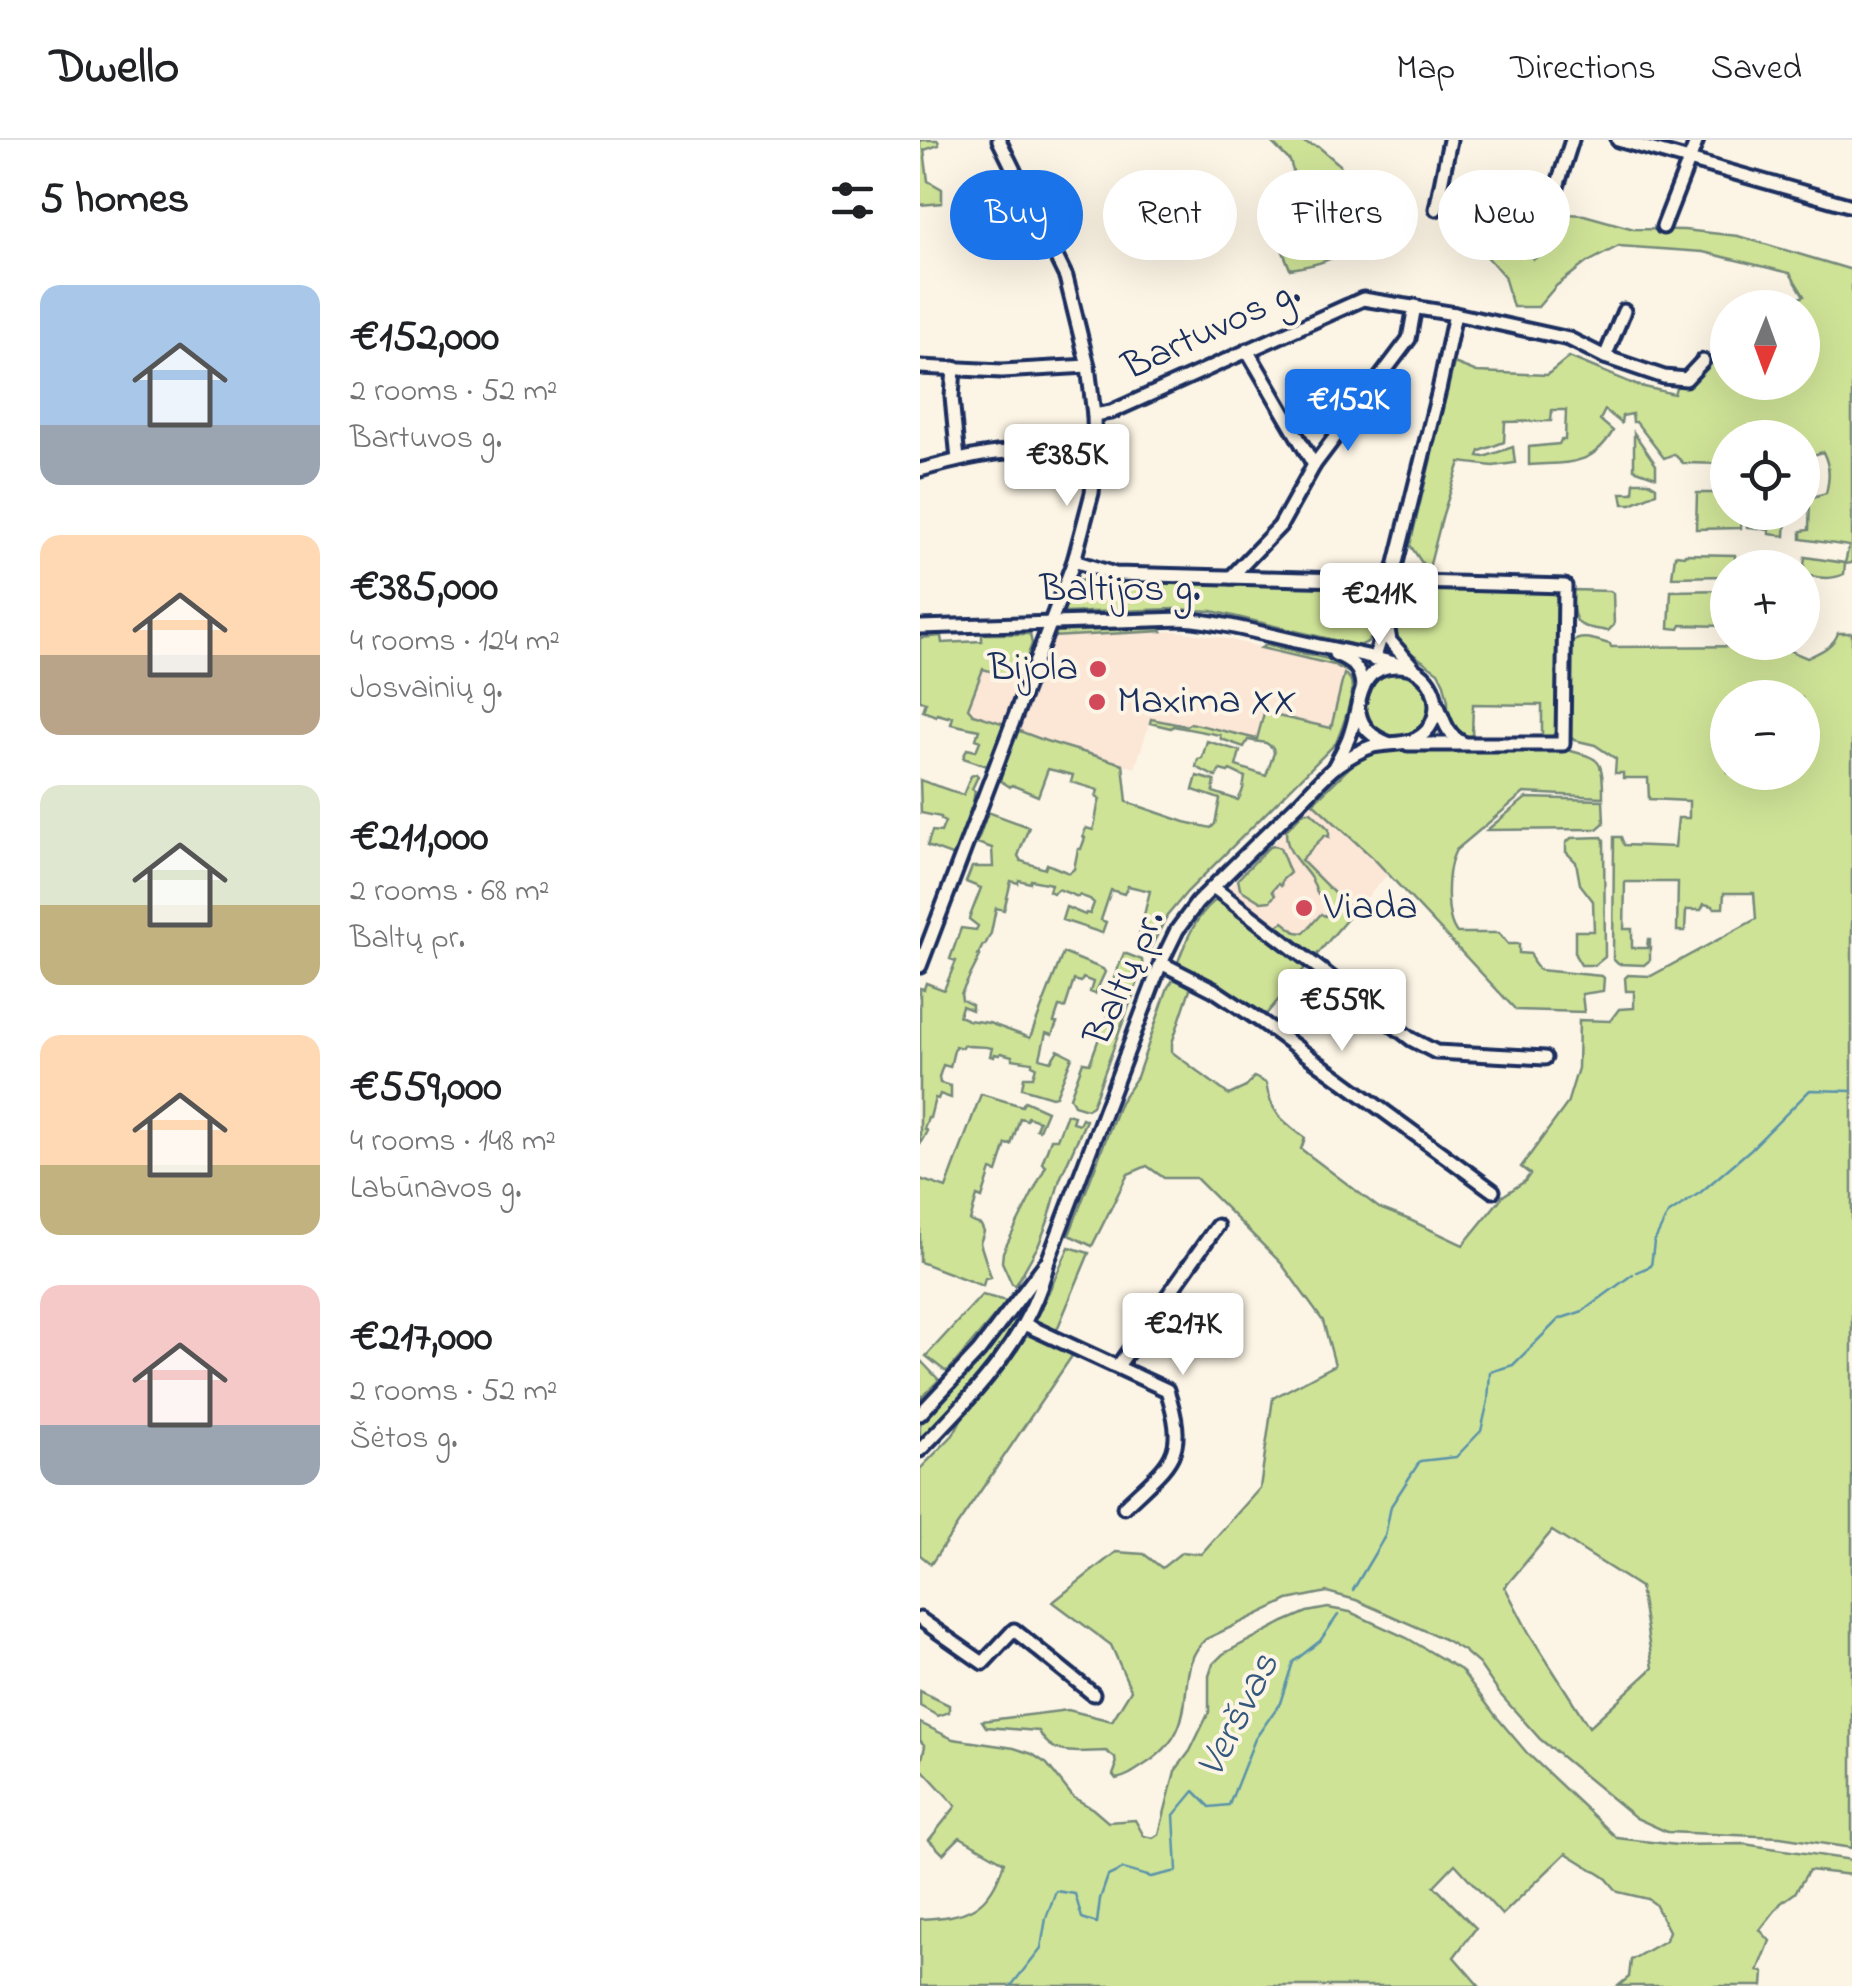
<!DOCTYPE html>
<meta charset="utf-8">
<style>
:root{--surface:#fff;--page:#f6f6f6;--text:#202124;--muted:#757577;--line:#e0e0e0;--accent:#1a73e8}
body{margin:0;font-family:"Indie Flower",sans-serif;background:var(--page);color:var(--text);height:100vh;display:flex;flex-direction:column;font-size:38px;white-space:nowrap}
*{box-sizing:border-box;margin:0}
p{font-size:32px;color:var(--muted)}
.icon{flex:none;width:55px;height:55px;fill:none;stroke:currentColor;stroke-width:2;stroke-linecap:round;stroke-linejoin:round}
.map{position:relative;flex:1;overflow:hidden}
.panel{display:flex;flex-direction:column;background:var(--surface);width:920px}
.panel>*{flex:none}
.banner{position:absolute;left:30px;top:30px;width:750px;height:90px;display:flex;gap:20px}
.needle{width:65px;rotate:181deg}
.controls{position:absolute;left:790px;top:150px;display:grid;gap:20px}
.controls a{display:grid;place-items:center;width:110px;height:110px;border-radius:50%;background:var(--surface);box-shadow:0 10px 40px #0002;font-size:50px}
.price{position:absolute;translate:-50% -85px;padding:0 22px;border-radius:10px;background:#fff;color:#222;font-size:32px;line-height:65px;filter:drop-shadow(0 2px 5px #0008)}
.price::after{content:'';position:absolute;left:50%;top:60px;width:30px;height:22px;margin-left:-15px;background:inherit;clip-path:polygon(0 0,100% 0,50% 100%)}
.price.selected{background:var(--accent);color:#fff}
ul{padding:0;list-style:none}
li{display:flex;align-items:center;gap:30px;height:250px;padding:0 40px}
li span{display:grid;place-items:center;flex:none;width:280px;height:200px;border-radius:20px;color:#555}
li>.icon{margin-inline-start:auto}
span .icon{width:120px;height:120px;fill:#fffc;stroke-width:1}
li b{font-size:42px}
h2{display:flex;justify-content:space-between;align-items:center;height:120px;padding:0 40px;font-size:42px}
.pill{padding:0 35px;border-radius:45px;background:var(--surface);box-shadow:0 10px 40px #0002;font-size:35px;line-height:90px}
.pill.selected{background:var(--accent);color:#fff}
header{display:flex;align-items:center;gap:60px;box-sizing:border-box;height:140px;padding:0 50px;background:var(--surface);border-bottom:2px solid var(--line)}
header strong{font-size:48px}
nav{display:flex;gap:55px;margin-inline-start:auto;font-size:35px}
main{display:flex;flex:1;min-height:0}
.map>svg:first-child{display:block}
.built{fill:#fce6d6}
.green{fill:#cfe397;stroke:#75897a;stroke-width:2.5;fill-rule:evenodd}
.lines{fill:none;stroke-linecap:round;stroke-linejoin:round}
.stream{stroke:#5a93aa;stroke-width:2.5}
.minor-casing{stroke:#1b2f5e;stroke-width:19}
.minor{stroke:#fcf5e5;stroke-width:11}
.poi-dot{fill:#d1495b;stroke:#fcf5e5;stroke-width:4}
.labels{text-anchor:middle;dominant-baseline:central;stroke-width:8;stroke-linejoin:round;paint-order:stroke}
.street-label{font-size:40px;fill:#1b2f5e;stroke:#fcf5e5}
.poi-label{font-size:40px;fill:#1b2f5e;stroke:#fcf5e5;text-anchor:start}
.water-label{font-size:42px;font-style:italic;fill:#35587e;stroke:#fcf5e5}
</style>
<header>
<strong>Dwello</strong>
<nav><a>Map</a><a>Directions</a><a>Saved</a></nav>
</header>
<main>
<section class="panel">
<h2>5 homes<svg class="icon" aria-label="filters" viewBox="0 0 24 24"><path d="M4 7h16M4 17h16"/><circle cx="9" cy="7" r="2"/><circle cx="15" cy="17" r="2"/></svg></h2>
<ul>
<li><span style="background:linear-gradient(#a9c7e8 70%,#9aa5b1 0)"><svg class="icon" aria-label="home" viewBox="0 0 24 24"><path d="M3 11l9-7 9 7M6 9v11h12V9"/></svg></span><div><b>€152,000</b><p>2 rooms · 52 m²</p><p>Bartuvos g.</p></div></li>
<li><span style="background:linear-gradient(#ffd9b3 60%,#b9a48a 0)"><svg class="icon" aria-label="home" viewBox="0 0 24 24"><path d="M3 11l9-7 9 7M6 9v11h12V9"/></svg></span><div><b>€385,000</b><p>4 rooms · 124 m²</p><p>Josvainių g.</p></div></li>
<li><span style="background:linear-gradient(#dfe7d0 60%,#c2b280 0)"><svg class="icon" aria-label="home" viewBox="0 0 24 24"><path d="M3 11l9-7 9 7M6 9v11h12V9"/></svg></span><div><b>€211,000</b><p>2 rooms · 68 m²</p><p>Baltų pr.</p></div></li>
<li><span style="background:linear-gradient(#ffd9b3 65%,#c2b280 0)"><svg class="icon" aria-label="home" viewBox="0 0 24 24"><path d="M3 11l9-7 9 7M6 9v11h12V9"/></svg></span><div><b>€559,000</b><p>4 rooms · 148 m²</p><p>Labūnavos g.</p></div></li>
<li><span style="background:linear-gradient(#f6c9c9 70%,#9aa5b1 0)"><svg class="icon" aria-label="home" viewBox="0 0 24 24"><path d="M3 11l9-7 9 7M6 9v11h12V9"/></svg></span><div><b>€217,000</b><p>2 rooms · 52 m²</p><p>Šėtos g.</p></div></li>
</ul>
</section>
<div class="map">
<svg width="932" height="1846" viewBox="0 0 932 1846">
<rect width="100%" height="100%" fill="#fcf5e5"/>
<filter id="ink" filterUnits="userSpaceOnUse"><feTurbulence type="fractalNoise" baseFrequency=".01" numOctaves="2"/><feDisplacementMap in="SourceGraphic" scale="20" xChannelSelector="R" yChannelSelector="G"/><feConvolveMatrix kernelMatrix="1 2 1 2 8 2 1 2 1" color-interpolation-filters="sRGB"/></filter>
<g filter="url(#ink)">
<g class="built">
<path d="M 257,491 L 298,497 L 414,525 L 425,530 L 411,588 L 344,573 L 338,599 L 272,583 L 267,586 L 231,579 L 215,628 L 126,601 L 82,582 L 53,574 L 48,568 L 63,529 L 111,543 L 129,497 Z"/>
<path d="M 393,663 L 468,734 L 389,823 L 299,758 Z"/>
</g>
<g class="green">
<path d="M 0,0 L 18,0 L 19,5 L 4,10 L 8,41 L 22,49 L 22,63 L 0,65 Z"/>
<path d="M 349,0 L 375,0 L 399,7 L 420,25 L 422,34 L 416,67 L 417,70 L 453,74 C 450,86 443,92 435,100 C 416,121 396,125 370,129 L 362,109 L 376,56 L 377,45 L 370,21 Z"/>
<path d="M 612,37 L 606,82 L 619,92 L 606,108 L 614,119 L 638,101 L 648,74 L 664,75 L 714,89 L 764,90 L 818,96 L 932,130 L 932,423 L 925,424 L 924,434 C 910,441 897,437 883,435 L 885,417 L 925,423 L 929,406 L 881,399 L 881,391 L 889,390 L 890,358 L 906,353 C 910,337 910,327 903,312 L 883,318 L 882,298 L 808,298 L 807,324 L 763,323 L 754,314 L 744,318 L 716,282 L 713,282 L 712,274 L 702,276 L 701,283 L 685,270 L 680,280 L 693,291 C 671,328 647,322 609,325 L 609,307 L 639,304 L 641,300 L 645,300 L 646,270 L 632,270 L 631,281 L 585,282 L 584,302 L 560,311 L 558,316 L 564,317 L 593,307 L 595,323 L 573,326 L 540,322 L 523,374 L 508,432 L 490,405 L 534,223 L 557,232 L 627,235 L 649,217 L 716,245 L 754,254 L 757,244 L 769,243 L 787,222 L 807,229 L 808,242 L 882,242 L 882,168 L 864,167 L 866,164 L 884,156 L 870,133 L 783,112 L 699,106 L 666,123 L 636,146 L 618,167 L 593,167 L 584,136 L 563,112 L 573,78 L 578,38 Z"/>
<path d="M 714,293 L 736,325 L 736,337 L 714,329 Z"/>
<path d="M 714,342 L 728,342 L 736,347 L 736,353 L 711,364 L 703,364 L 701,353 L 713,353 Z"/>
<path d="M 777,353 L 807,353 L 808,372 L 822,373 L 821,388 L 776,389 Z"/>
<path d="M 827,373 L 866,373 L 865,396 L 849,394 L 849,390 L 827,387 Z"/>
<path d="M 765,414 L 815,415 L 815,420 L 819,421 L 819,427 L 808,428 L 807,436 L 752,437 L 755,415 L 764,416 Z"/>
<path d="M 171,437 L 458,447 L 464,450 L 466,455 C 463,474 460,500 439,506 L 292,471 L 253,469 L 145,473 L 142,471 L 141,467 L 153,443 Z"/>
<path d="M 497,448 L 629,450 L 635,453 L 641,469 L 638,588 L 632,597 L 613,599 L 622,596 L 622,565 L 553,564 L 552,596 L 561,596 L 561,599 L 542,600 L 528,581 L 528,561 L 524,544 L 518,532 L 476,502 C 470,478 471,458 497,448 Z"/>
<path d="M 653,450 L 690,451 L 693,453 L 694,485 L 688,491 C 654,485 657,488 650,455 Z"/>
<path d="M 807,450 L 807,486 L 761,485 L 759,489 L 749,488 L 751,451 Z"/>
<path d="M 233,488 L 240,488 L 242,491 L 129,497 L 135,492 Z"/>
<path d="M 918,493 L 932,493 L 932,1708 L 860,1697 L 747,1692 L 716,1678 L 620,1599 L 579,1553 L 559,1524 L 544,1511 L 522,1498 L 436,1460 L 407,1452 L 368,1460 L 286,1499 C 248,1533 289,1585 224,1625 C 215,1631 207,1637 196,1639 L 193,1635 L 196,1627 L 195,1618 L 186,1611 C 161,1611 132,1619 119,1591 L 66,1587 L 62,1581 L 148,1570 L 192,1581 L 211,1550 L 191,1505 L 133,1462 L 196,1412 L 224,1414 L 242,1428 L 262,1412 L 281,1414 L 340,1348 L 353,1258 L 415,1225 L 403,1181 L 361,1123 L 276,1038 L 244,1038 L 227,1026 L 208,1034 L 172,1106 L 149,1095 L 200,962 L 217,937 L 248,847 L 253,840 L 262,839 L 272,843 L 252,903 L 252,912 L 309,955 L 326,947 L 334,937 L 346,943 C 351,974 362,980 385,998 L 381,1009 L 459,1068 L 490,1080 L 543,1105 L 583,1056 L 605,1041 L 610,1034 L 601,1027 L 647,964 L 658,928 L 659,880 L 690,881 L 699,869 L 714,868 L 714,851 L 706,851 L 705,838 L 708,835 L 731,836 L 836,779 L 834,753 L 804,753 L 803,768 L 794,768 L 793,766 L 784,764 L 781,770 L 766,770 L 765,791 L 757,791 L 758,742 L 705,742 L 704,789 L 712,789 L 712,808 L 727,808 L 728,799 L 730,799 L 730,820 L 724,825 L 698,824 L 693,819 L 694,697 L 701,697 L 704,705 L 755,707 L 758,678 L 769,678 L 769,661 L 729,659 L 728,638 L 703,638 L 703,633 L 695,633 L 696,619 L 675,605 L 654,600 L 648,595 L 651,503 C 662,493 677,501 690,504 L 691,507 L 859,506 L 887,518 C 900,512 914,506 918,493 ZM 808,558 L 882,558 L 882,632 L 808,632 ZM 632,1391 L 720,1447 L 733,1528 L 669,1587 L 609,1493 L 585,1447 Z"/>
<path d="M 62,494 L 110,494 L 112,504 L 100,537 L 94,538 L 63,529 L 48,568 L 53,574 L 85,584 L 67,626 L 43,618 L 47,609 L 56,611 L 60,601 L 56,599 L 59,590 L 31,584 L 33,577 L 29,576 L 28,577 L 17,574 L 16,576 L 3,571 L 6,562 L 0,561 L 0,498 L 21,496 L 22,503 L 62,501 Z"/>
<path d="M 346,505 L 417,521 L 426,524 L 435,536 L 414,525 L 341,508 Z"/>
<circle cx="478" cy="565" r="33"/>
<path d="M 424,534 C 426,535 429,537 430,539 C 437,550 421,591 416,603 L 267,752 L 247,776 L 228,813 L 216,807 L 230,751 L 208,746 L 204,754 L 191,750 L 181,780 L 186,782 L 182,793 L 142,780 L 146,767 L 165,775 L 166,773 L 170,774 L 174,763 L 170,759 L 159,755 L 158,757 L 138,749 L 133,753 L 129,751 L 131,744 L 111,740 L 110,743 L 99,740 L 98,743 L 91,741 L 84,770 L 76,768 L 71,793 L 65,805 L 63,805 L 58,815 L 60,816 L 41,854 L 42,860 L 52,865 L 52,870 L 42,866 L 39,876 L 48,880 L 69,883 L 110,898 L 143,813 L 183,829 L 185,832 L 175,854 L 170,852 L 173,842 L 163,838 L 161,842 L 154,840 L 145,868 L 139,867 L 134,882 L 137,883 L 132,895 L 126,893 L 120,918 L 131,921 L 138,910 L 152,917 L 136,956 L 132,957 L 102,948 L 104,937 L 113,937 L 116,927 L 112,925 L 112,922 L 92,919 L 92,916 L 81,913 L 79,915 L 75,914 L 74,917 L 70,916 L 72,908 C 60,905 55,908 43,905 L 42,908 L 35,906 L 30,927 L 23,925 L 19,937 L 20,943 L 31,946 L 31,958 L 20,954 L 18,959 L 15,958 L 10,978 L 8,978 L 4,989 L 7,991 L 0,1004 L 0,848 L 4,849 L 6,843 L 24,850 L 36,821 L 30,819 L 41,788 L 56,790 L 58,786 L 49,779 L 61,748 L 46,742 L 52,727 L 73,727 L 72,708 L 57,703 L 68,672 L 109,687 L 98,716 L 101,721 L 125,729 L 127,724 L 149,733 L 154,729 L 158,709 L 161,709 L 165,698 L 163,696 L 166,688 L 173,690 C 178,676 175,671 180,659 L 176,657 L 178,650 L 151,642 L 153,635 L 128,629 L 118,656 L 92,645 L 90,647 L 81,641 L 79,631 L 97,590 L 126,601 L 203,624 L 207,662 L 265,682 L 291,688 L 295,684 L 300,659 L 273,650 L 277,636 L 295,641 L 293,652 L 318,660 C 324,650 323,648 325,637 L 310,630 L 308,632 L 300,630 L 296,637 L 276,627 L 278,619 L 282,618 L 287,601 L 320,611 L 316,626 L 346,636 L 354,613 L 353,608 L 346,603 L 328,600 L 324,607 L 301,599 L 300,595 L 253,586 L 251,588 L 230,583 L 231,579 L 266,586 L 271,583 L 337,599 L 344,573 L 411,588 Z"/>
<path d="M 643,609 C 680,619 683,616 683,657 L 604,653 L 536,710 C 526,728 524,777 537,793 L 579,793 L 588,804 L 599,804 L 599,813 L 611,814 L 613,822 L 619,830 L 682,836 L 684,838 L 683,851 L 662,854 L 664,872 L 596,870 L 453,718 L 393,663 L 437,620 L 466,610 Z"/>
<path d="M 56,634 L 58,636 L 52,649 L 55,651 L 53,663 L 34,716 L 7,706 L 12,691 L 21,692 L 25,682 L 21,680 L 21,677 L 1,673 L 0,640 L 43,655 L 51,636 Z"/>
<path d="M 606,658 L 683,660 L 684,683 L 677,689 L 673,689 L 567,690 Z"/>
<path d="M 384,672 L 391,672 L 409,689 L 409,697 L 405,695 L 381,720 L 433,772 L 394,818 L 315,758 L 316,757 L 357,786 L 363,782 L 376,792 L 384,793 L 401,774 L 405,776 L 411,770 L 405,759 L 397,753 C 392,728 365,720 366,690 Z"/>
<path d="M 682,697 L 684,700 L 685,817 L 675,825 L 661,825 L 655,815 L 655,791 L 674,791 L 673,761 L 660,744 L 656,722 L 646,712 L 646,703 L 651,698 Z"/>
<path d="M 355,706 L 360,708 L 370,733 L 362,740 L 361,746 L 358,744 L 352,751 L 355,755 L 350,761 L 341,762 L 320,749 L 318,739 L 349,707 Z"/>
<path d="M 299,758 L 389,823 L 344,877 L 260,827 L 258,822 C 266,799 278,771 299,758 Z"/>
<path d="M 204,813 L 222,820 L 223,828 L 172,966 L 167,969 L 154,965 L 150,957 L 163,922 L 170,923 L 196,851 L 190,848 Z"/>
<path d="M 61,954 L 102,966 L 105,961 L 127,971 L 119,990 L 116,989 L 119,981 L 108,977 L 107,980 L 100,978 L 91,1005 L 86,1004 L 77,1032 L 71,1030 L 62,1058 L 57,1056 L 50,1081 L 61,1085 L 64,1092 L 60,1103 L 71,1137 L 65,1138 L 63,1146 L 0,1122 L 0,1039 L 26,1048 Z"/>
<path d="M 147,974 L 154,976 L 152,982 L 159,984 L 162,978 L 166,980 L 140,1039 L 128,1081 L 119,1104 L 96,1145 L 92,1144 L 82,1122 L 83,1112 L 126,1026 L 122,1023 L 131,999 L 137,999 Z"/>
<path d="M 149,1107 L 169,1113 L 136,1192 L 116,1185 L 116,1180 Z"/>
<path d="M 115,1146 C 95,1207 45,1256 0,1301 L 0,1281 L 71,1207 Z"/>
<path d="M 62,1155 L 87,1161 L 29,1230 L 25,1231 L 6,1216 Z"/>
<path d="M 112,1193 L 154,1213 L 11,1424 L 0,1415 L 0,1329 L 33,1295 L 46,1270 L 92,1217 L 106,1194 Z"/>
<path d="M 1,1221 L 19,1240 L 0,1259 L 0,1223 Z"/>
<path d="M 408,1468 L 430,1472 L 487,1498 L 541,1530 L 575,1575 L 607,1613 L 697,1698 L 757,1705 L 824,1704 L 932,1720 L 932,1735 L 889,1730 L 875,1753 L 861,1763 L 840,1790 L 850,1801 L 838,1831 L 844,1832 L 843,1846 L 698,1846 L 709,1837 L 711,1820 L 746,1800 L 749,1791 L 735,1764 L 728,1759 L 698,1752 L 686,1738 L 646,1713 L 582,1775 L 535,1724 L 514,1746 L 556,1788 L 534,1817 L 559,1846 L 0,1846 L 0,1779 C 46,1777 70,1770 84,1722 L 40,1697 L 23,1714 L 9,1700 L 36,1666 L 0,1627 L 5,1606 L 0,1600 L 0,1583 L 33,1599 L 94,1608 L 112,1614 L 127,1624 L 153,1657 L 173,1669 L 188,1682 L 215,1680 L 224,1696 L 233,1698 L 239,1694 L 255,1631 L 270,1611 L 289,1572 L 289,1536 L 293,1524 L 303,1514 L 364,1482 L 387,1472 Z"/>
<path d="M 0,1551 L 29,1565 L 29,1572 L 18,1576 L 0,1566 Z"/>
</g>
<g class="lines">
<g class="stream">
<path d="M 717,1132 L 731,1126 L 734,1102 L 748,1074 L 781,1052 L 831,1009 L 890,950 L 932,951"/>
<path d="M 433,1450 L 465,1396 L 471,1366 L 500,1321 L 536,1317 L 561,1291 L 568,1261 L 570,1232 L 593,1225 L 639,1179 L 663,1171 L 713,1134"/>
<path d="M 91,1846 L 121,1808 L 126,1778 L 136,1751 L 155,1754 L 162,1778 L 177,1783 L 180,1759 L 188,1736 L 203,1729 L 231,1737 L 257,1731 L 254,1675 L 274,1651 L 290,1667 L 309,1665 L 335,1599 L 360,1563 L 373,1522 L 400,1501 L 418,1475"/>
</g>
<defs>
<g id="minor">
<path d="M 698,0 L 932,66"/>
<path d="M 636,50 L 652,0"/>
<path d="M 516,69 L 530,0"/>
<path d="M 743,87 L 777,0"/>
<path d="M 327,210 L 394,325"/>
<path d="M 685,217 L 704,171"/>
<path d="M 0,227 L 82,231 L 168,226"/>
<path d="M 34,228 L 32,257 L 38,320"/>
<path d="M 174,275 L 191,272 L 443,159 L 535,174 L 649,199 L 685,217 L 744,237 L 766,239 L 783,221"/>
<path d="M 0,330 C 71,311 103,303 175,324"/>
<path d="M 154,421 L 195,434 L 645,446 L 643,604 L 488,604"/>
<path d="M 311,437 L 360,386 L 394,325 L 489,199 L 495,166"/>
<path d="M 467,484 L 470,501 L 493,527"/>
<path d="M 0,487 L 263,479 C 308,483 350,496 394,505 C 422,511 449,515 477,524"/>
<path d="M 415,514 C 431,520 441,528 442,546"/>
<path d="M 454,520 L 474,456 L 474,431 L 519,250 L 535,174"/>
<path d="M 518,566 C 524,581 527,595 543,603"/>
<path d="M 439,572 C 442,589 453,597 468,603"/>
<path d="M 293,747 L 491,899 L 516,912 L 625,918"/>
<path d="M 241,823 L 294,850 L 342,882 L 573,1051"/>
<path d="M 0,826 L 154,421 L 172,353 L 175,324 L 174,275 L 168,226 L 146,137 L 79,0"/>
<path d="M 104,1184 L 247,1250 C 269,1318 250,1322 204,1367"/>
<path d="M 198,1226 L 297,1086"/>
<path d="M 0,1274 L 59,1211 L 125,1124"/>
<path d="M 0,1310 C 54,1254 110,1199 128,1121 L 241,823 L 257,790 L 277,763 C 311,729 346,695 381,661 C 393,649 405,634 419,624 C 429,617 441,610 453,606 C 473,601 494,608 509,588 C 526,563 510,527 479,526 C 437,524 441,564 431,592 C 427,604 420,616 414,627"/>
<path d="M 0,1479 L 63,1523 L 94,1490 L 173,1554"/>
</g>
</defs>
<use href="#minor" class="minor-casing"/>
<use href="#minor" class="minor"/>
</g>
</g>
<g class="poi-dot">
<circle cx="178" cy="529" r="10"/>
<circle cx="177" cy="562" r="10"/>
<circle cx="384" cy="768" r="10"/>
</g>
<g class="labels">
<g class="street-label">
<text transform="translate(292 191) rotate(-25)">Bartuvos g.</text>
<text x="200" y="450">Baltijos g.</text>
<text transform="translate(206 838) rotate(-66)">Baltų pr.</text>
</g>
<g class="poi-label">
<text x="158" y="529" text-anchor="end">Bijola</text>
<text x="197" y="562">Maxima XX</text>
<text x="404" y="768">Viada</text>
</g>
<g class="water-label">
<text transform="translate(319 1576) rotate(-63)">Veršvas</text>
</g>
</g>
</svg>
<div class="controls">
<a><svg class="needle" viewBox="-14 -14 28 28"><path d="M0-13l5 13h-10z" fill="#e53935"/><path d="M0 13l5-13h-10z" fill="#757577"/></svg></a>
<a><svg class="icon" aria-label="locate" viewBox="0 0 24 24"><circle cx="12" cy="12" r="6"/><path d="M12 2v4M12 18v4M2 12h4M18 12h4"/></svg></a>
<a>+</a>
<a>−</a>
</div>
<b class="price selected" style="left:428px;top:314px">€152K</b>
<b class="price" style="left:147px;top:369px">€385K</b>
<b class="price" style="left:459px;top:508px">€211K</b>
<b class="price" style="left:422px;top:914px">€559K</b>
<b class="price" style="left:263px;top:1238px">€217K</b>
<div class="banner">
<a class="pill selected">Buy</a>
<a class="pill">Rent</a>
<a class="pill">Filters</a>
<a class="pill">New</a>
</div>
</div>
</main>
